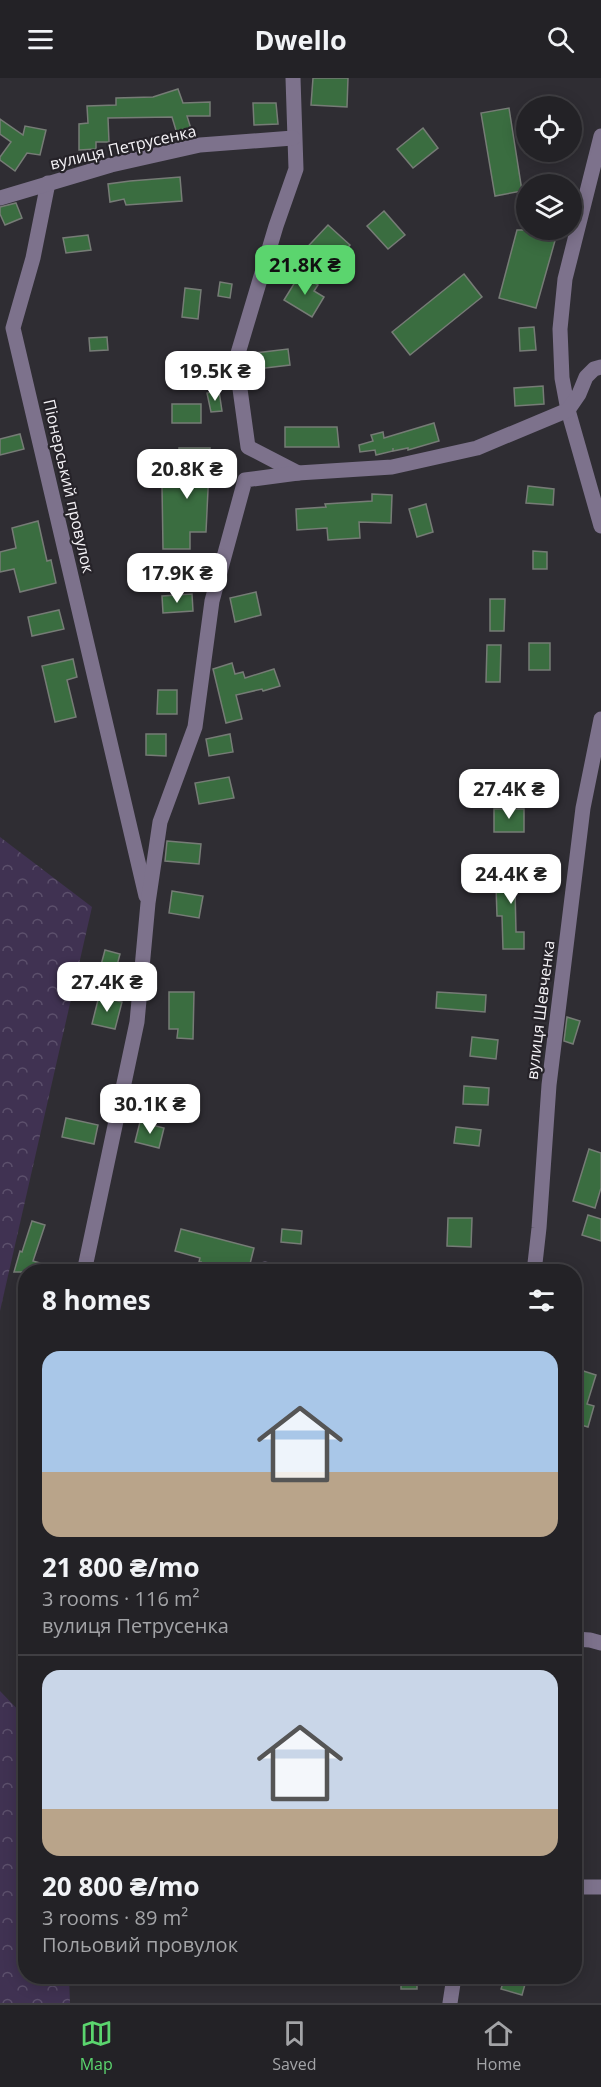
<!DOCTYPE html>
<meta charset="utf-8">
<style>
:root{--surface:#232226;--page:#2f2f32;--text:#f1f3f6;--muted:#a3a4a7;--line:#403f43;--accent:#5bd56e}
body{margin:0;font-family:"Open Sans",sans-serif;background:var(--page);color:var(--text);height:100vh;display:flex;flex-direction:column;font-size:22px;white-space:nowrap}
*{box-sizing:border-box;margin:0}
p{font-size:20px;color:var(--muted)}
.icon{flex:none;width:33px;height:33px;fill:none;stroke:currentColor;stroke-width:2;stroke-linecap:round;stroke-linejoin:round}
.map{position:relative;flex:1;overflow:hidden}
.sheet{position:absolute;left:18px;top:1186px;width:564px;height:720px;display:flex;flex-direction:column;background:var(--surface);border-radius:24px;box-shadow:0 3px 15px #0003,0 0 0 2px var(--line)}
.sheet>*{flex:none}
.buttons{position:absolute;left:516px;top:18px;display:grid;gap:12px}
.buttons a{display:grid;place-items:center;width:66px;height:66px;border-radius:50%;background:var(--surface);box-shadow:0 3px 15px #0003,0 0 0 2px var(--line);font-size:30px}
.price{position:absolute;translate:-50% -51px;padding:0 14px;border-radius:12px;background:#fff;color:#222;font-size:20px;line-height:39px;filter:drop-shadow(0 2px 3px #0008)}
.price::after{content:'';position:absolute;left:50%;top:36px;width:18px;height:14px;margin-left:-9px;background:inherit;clip-path:polygon(0 0,100% 0,50% 100%)}
.price.on{background:var(--accent);color:#111}
ul{padding:0;list-style:none}
li{display:grid;align-content:center;gap:12px;height:318px;padding:0 24px}
li+li{border-top:2px solid var(--line)}
li span{display:grid;place-items:center;height:186px;border-radius:18px;color:#555}
li>.icon{margin-inline-start:auto}
span .icon{width:108px;height:108px;fill:#fffc;stroke-width:1}
li b{font-size:26px}
h2{display:flex;justify-content:space-between;align-items:center;height:72px;padding:0 24px;font-size:26px}
header{display:flex;justify-content:space-between;align-items:center;height:78px;padding:0 24px;background:var(--surface);font-size:27px;font-weight:700}
.menu{display:flex;justify-content:space-around;align-items:center;height:84px;border-top:2px solid var(--line);background:var(--surface);font-size:16px;color:var(--muted)}
.menu a{display:grid;justify-items:center;gap:3px}
.menu .on{color:var(--accent)}
.map>svg:first-child{display:block}
.forest{fill:url(#forest-crowns)}
.building{fill:#3a6d40;stroke:#767c76;stroke-width:1.5}
.lines{fill:none;stroke-linecap:round;stroke-linejoin:round}
.minor{stroke:#7d728c;stroke-width:15}
.labels{text-anchor:middle;dominant-baseline:central;stroke-width:4.5;stroke-linejoin:round;paint-order:stroke}
.street-label{font-size:16px;fill:#f5f3f7;stroke:#262329}
</style>
<header><svg class="icon" aria-label="menu" viewBox="0 0 24 24"><path d="M4 6h16M4 12h16M4 18h16"/></svg>Dwello<svg class="icon" aria-label="search" viewBox="0 0 24 24"><circle cx="10" cy="10" r="6"/><path d="M15 15l6 6"/></svg></header>
<div class="map">
<svg width="601" height="1925" viewBox="0 0 601 1925">
<defs>
<pattern id="forest-crowns" width="20" height="18" patternUnits="userSpaceOnUse" patternTransform="scale(1.5)"><rect width="20" height="18" fill="#403252"/><path d="M2 6a3 3 0 1 1 6 0M12 15a3 3 0 1 1 6 0" fill="none" stroke="#5c506c"/></pattern>
</defs>
<rect width="100%" height="100%" fill="#2f2d33"/>
<g class="forest">
<path d="M 0,759 L 92,829 L 0,1233 Z"/>
<path d="M 0,1613 L 25,1639 L 26,1899 L 69,1899 L 70,1925 L 0,1925 Z"/>
</g>
<g class="building">
<path d="M 313,0 L 348,0 L 347,29 L 311,27 Z"/>
<path d="M 178,11 L 183,25 L 210,24 L 210,38 L 187,38 L 192,54 L 178,59 L 172,39 L 108,40 L 109,64 L 96,64 L 96,71 L 79,72 L 79,46 L 88,45 L 87,28 L 116,27 L 116,20 L 153,19 Z"/>
<path d="M 253,25 L 276,25 L 278,46 L 254,47 Z"/>
<path d="M 509,30 L 522,113 L 495,118 L 481,35 Z"/>
<path d="M 0,41 L 23,57 L 25,48 L 46,52 L 40,77 L 27,75 L 15,93 L 0,82 L 0,79 L 11,64 L 0,56 Z"/>
<path d="M 423,50 L 438,70 L 413,90 L 397,71 Z"/>
<path d="M 180,99 L 182,123 L 126,127 L 124,121 L 110,124 L 108,106 L 130,103 Z"/>
<path d="M 16,125 L 22,140 L 5,147 L 0,136 L 0,129 Z"/>
<path d="M 384,133 L 405,157 L 388,171 L 367,148 Z"/>
<path d="M 328,147 L 350,167 L 335,184 L 323,173 L 308,189 L 298,179 Z"/>
<path d="M 517,152 L 558,152 L 536,230 L 499,220 Z"/>
<path d="M 88,157 L 91,172 L 66,175 L 63,160 Z"/>
<path d="M 300,196 L 318,207 L 314,213 L 324,219 L 312,239 L 284,222 Z"/>
<path d="M 464,196 L 482,219 L 410,277 L 392,254 Z"/>
<path d="M 220,204 L 232,206 L 230,220 L 218,218 Z"/>
<path d="M 185,210 L 201,212 L 198,241 L 182,239 Z"/>
<path d="M 534,249 L 536,272 L 520,273 L 519,250 Z"/>
<path d="M 107,259 L 108,272 L 90,273 L 89,260 Z"/>
<path d="M 288,271 L 290,287 L 257,291 L 255,275 Z"/>
<path d="M 543,308 L 544,326 L 515,328 L 514,310 Z"/>
<path d="M 219,313 L 222,333 L 211,334 L 207,315 Z"/>
<rect x="172" y="326" width="29" height="19"/>
<path d="M 434,345 L 439,363 L 408,372 L 408,370 L 393,373 L 393,370 L 393,373 L 376,377 L 375,372 L 360,374 L 359,367 L 373,363 L 371,357 L 383,354 L 384,360 Z"/>
<path d="M 285,349 L 337,349 L 339,369 L 285,369 Z"/>
<path d="M 20,356 L 24,371 L 0,377 L 0,361 Z"/>
<path d="M 179,370 L 210,370 L 206,454 L 190,454 L 190,471 L 163,471 L 162,408 L 179,408 Z"/>
<path d="M 528,408 L 554,411 L 553,427 L 526,425 Z"/>
<path d="M 372,416 L 392,417 L 391,445 L 359,444 L 360,460 L 328,462 L 327,450 L 297,452 L 296,431 L 326,429 L 325,426 L 372,423 Z"/>
<path d="M 426,426 L 433,454 L 417,459 L 409,431 Z"/>
<path d="M 38,443 L 47,483 L 51,482 L 56,505 L 20,514 L 14,491 L 0,494 L 0,474 L 16,470 L 12,450 Z"/>
<path d="M 533,473 L 547,474 L 547,491 L 533,491 Z"/>
<path d="M 256,514 L 261,537 L 235,544 L 230,520 Z"/>
<path d="M 192,516 L 193,533 L 163,535 L 162,518 Z"/>
<path d="M 490,521 L 505,521 L 504,553 L 490,553 Z"/>
<path d="M 59,532 L 64,551 L 32,558 L 28,539 Z"/>
<rect x="529" y="565" width="21" height="27"/>
<path d="M 487,567 L 501,567 L 500,604 L 486,604 Z"/>
<path d="M 73,581 L 77,599 L 67,602 L 76,639 L 55,644 L 42,588 Z"/>
<path d="M 232,585 L 235,596 L 243,594 L 245,600 L 274,591 L 280,608 L 263,613 L 262,611 L 236,617 L 242,641 L 226,645 L 213,591 Z"/>
<path d="M 158,612 L 177,612 L 177,636 L 157,636 Z"/>
<path d="M 146,656 L 166,656 L 166,678 L 146,677 Z"/>
<path d="M 230,656 L 233,674 L 209,678 L 206,661 Z"/>
<path d="M 229,699 L 234,720 L 199,726 L 195,705 Z"/>
<rect x="494" y="731" width="30" height="23"/>
<path d="M 167,763 L 201,766 L 199,786 L 165,783 Z"/>
<path d="M 504,788 L 530,791 L 528,811 L 515,810 L 516,854 L 524,854 L 524,871 L 503,871 L 502,838 L 497,838 L 496,808 L 502,808 Z"/>
<path d="M 172,813 L 203,818 L 199,840 L 169,835 Z"/>
<path d="M 105,872 L 120,876 L 116,891 L 101,887 Z"/>
<path d="M 169,914 L 194,914 L 193,961 L 177,960 L 178,951 L 169,951 Z"/>
<path d="M 437,914 L 486,917 L 485,934 L 436,930 Z"/>
<path d="M 99,918 L 122,924 L 115,951 L 92,946 Z"/>
<path d="M 567,939 L 580,943 L 573,966 L 564,963 Z"/>
<path d="M 472,959 L 498,962 L 496,981 L 470,978 Z"/>
<path d="M 464,1008 L 489,1010 L 488,1027 L 463,1026 Z"/>
<path d="M 66,1040 L 98,1047 L 94,1066 L 62,1059 Z"/>
<path d="M 140,1044 L 164,1050 L 159,1070 L 135,1064 Z"/>
<path d="M 456,1049 L 481,1052 L 479,1068 L 454,1065 Z"/>
<path d="M 589,1071 L 601,1075 L 601,1110 L 595,1130 L 573,1123 Z"/>
<path d="M 588,1137 L 601,1141 L 601,1163 L 582,1157 Z"/>
<path d="M 448,1140 L 472,1140 L 471,1169 L 447,1168 Z"/>
<path d="M 32,1143 L 45,1147 L 33,1183 L 57,1190 L 57,1194 L 14,1194 L 20,1173 L 22,1174 Z"/>
<path d="M 181,1151 L 254,1170 L 248,1194 L 199,1194 L 201,1184 L 199,1184 L 200,1180 L 175,1173 Z"/>
<path d="M 282,1151 L 302,1153 L 301,1166 L 281,1164 Z"/>
<path d="M 574,1290 L 596,1297 L 587,1326 L 594,1328 L 588,1349 L 581,1347 L 577,1357 L 574,1357 Z"/>
<rect x="401" y="1899" width="16" height="12"/>
<path d="M 505,1899 L 527,1899 L 522,1917 L 501,1911 Z"/>
</g>
<g class="lines">
<g class="minor">
<path d="M 293,0 L 296,91 L 276,148 L 236,282 L 248,369 L 298,395"/>
<path d="M 601,58 L 565,201 L 560,251 L 562,300 L 568,332 L 601,448"/>
<path d="M 48,105 L 33,180 L 13,250 L 146,818"/>
<path d="M 0,120 L 111,87 L 200,67 L 293,60"/>
<path d="M 84,1194 L 137,944 L 148,825 L 160,744 L 195,649 L 212,523 L 245,402 L 298,395 L 392,389 L 477,370 L 568,332 L 579,316 L 586,299 L 594,291 L 601,289"/>
<path d="M 265,1194 L 265,1191"/>
<path d="M 534,1194 L 539,1150 L 549,1007 L 583,730 L 601,641"/>
<path d="M 574,1561 L 590,1562 L 601,1565"/>
<path d="M 574,1809 L 601,1809"/>
<path d="M 450,1925 L 454,1899"/>
</g>
</g>
<g class="labels">
<g class="street-label">
<text transform="translate(123 69) rotate(-13)">вулиця Петрусенка</text>
<text transform="translate(69 408) rotate(77)">Піонерський провулок</text>
<text transform="translate(540 932) rotate(-83)">вулиця Шевченка</text>
</g>
</g>
</svg>
<div class="buttons">
<a><svg class="icon" aria-label="locate" viewBox="0 0 24 24"><circle cx="12" cy="12" r="6"/><path d="M12 2v4M12 18v4M2 12h4M18 12h4"/></svg></a>
<a><svg class="icon" aria-label="layers" viewBox="0 0 24 24"><path d="M12 4l9 5-9 5-9-5zM3 14l9 5 9-5"/></svg></a>
</div>
<b class="price on" style="left:305px;top:218px">21.8K ₴</b>
<b class="price" style="left:215px;top:324px">19.5K ₴</b>
<b class="price" style="left:187px;top:422px">20.8K ₴</b>
<b class="price" style="left:177px;top:526px">17.9K ₴</b>
<b class="price" style="left:509px;top:742px">27.4K ₴</b>
<b class="price" style="left:511px;top:827px">24.4K ₴</b>
<b class="price" style="left:107px;top:935px">27.4K ₴</b>
<b class="price" style="left:150px;top:1057px">30.1K ₴</b>
<section class="sheet">
<h2>8 homes<svg class="icon" aria-label="filters" viewBox="0 0 24 24"><path d="M4 7h16M4 17h16"/><circle cx="9" cy="7" r="2"/><circle cx="15" cy="17" r="2"/></svg></h2>
<ul>
<li><span style="background:linear-gradient(#a9c7e8 65%,#b9a48a 0)"><svg class="icon" aria-label="home" viewBox="0 0 24 24"><path d="M3 11l9-7 9 7M6 9v11h12V9"/></svg></span><div><b>21 800 ₴/mo</b><p>3 rooms · 116 m²</p><p>вулиця Петрусенка</p></div></li>
<li><span style="background:linear-gradient(#c9d6e8 75%,#b9a48a 0)"><svg class="icon" aria-label="home" viewBox="0 0 24 24"><path d="M3 11l9-7 9 7M6 9v11h12V9"/></svg></span><div><b>20 800 ₴/mo</b><p>3 rooms · 89 m²</p><p>Польовий провулок</p></div></li>
</ul>
</section>
</div>
<nav class="menu">
<a class="on"><svg class="icon" aria-label="map" viewBox="0 0 24 24"><path d="M3 6l6-2 6 2 6-2v14l-6 2-6-2-6 2zM9 4v14M15 6v14"/></svg>Map</a>
<a><svg class="icon" aria-label="saved" viewBox="0 0 24 24"><path d="M7 4h10v16l-5-4-5 4z"/></svg>Saved</a>
<a><svg class="icon" aria-label="home" viewBox="0 0 24 24"><path d="M3 11l9-7 9 7M6 9v11h12V9"/></svg>Home</a>
</nav>
